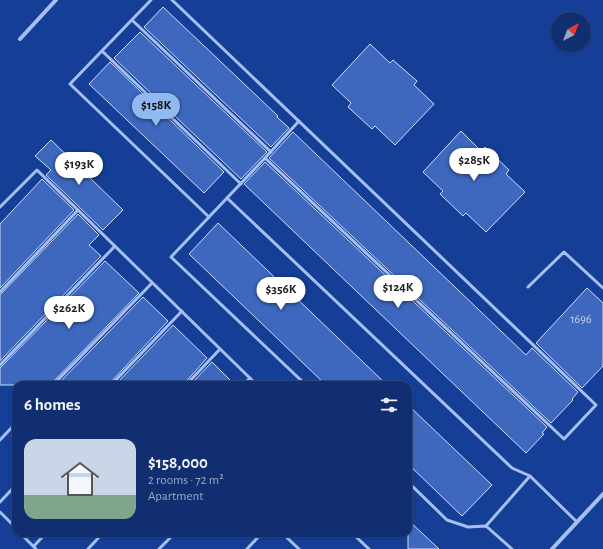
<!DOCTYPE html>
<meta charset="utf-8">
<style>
:root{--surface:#102e70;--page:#1e3a78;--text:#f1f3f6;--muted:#9ca8c3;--line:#304a83;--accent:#90b9f0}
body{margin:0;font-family:"Alegreya Sans",sans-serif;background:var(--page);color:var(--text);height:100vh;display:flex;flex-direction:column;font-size:15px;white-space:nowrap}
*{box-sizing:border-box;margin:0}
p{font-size:13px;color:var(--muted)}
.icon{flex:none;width:22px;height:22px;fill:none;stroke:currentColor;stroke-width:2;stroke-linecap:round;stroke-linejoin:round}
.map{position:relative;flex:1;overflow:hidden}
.sheet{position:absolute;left:12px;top:381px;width:400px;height:156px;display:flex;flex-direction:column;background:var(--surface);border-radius:12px;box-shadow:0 1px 3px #0004,0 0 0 1px var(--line)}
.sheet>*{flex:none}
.needle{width:26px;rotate:42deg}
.controls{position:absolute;left:551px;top:12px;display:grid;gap:8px}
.controls a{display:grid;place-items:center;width:40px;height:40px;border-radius:50%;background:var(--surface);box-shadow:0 1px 3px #0004,0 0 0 1px var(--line);font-size:20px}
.price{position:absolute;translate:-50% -34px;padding:0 9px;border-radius:14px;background:#fff;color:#222;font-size:13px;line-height:26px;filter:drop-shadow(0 1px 2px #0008)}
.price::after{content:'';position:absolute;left:50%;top:24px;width:12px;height:9px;margin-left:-6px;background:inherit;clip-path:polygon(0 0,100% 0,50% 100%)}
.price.selected{background:var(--accent);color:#111}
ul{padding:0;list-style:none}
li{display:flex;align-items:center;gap:12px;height:100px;padding:0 12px}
li span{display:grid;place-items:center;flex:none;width:112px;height:80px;border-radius:12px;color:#555}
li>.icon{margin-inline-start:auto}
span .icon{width:48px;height:48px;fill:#fffc;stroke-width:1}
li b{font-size:17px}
h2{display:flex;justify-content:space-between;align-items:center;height:48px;padding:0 12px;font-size:17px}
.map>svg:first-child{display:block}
.building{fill:#3d68be;stroke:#cdddfc}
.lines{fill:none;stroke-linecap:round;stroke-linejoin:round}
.service{stroke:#a6bff2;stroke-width:3}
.minor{stroke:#a6bff2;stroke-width:4}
.labels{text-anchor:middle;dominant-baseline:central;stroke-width:4;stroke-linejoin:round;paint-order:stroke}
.number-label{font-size:12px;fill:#ced9ef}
</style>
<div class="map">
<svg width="603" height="549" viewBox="0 0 603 549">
<rect width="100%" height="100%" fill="#153e96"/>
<g class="building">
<path d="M 163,7 L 278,116 L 277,117 L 289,128 L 271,147 L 144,27 Z"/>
<path d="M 140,32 L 267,152 L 241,179 L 114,58 Z"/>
<path d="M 370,44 L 390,63 L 393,60 L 417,81 L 414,85 L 434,104 L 395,145 L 375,126 L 372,129 L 348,107 L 351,103 L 332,85 Z"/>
<path d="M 110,62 L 224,172 L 204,193 L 89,84 Z"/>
<path d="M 461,131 L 481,151 L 485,147 L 509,170 L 506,174 L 525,192 L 486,232 L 466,213 L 463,216 L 440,194 L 443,191 L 423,172 Z"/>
<path d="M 293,132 L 526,355 L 532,348 L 578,392 L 572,399 L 573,400 L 551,423 L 269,158 Z"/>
<path d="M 51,140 L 123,210 L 103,230 L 46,175 L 51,170 L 35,156 Z"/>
<path d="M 265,162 L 547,427 L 542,433 L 544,434 L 526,453 L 244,184 Z"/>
<path d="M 42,179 L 74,210 L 0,288 L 0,224 Z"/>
<path d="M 78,214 L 99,235 L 89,245 L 101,256 L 0,361 L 0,295 Z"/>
<path d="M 218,223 L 387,385 L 326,385 L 189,254 Z"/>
<path d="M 105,261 L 139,293 L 50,385 L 0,385 L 0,368 Z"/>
<path d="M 587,288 L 603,303 L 603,366 L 582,388 L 536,343 Z"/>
<path d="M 143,297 L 168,321 L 108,385 L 57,385 Z"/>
<path d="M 173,325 L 207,358 L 183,385 L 115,385 Z"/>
<path d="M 212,362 L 235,385 L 190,385 Z"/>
<path d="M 408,405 L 492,485 L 462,516 L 408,464 Z"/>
<path d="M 408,520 L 439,549 L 408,549 Z"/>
</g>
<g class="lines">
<g class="service">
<path d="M 151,0 L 70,84 L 209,217"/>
<path d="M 172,0 L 596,405 L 564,439 L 265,158 L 227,198"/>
<path d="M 132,20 L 271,152"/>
<path d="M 102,51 L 241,184"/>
<path d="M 265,158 L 299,121"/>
<path d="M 0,207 L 37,170 L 257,385"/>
<path d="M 528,287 L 564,252 L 603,288"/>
<path d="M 0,292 L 78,210"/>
<path d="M 0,365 L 115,246"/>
<path d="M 53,385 L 152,283"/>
<path d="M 111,385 L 182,311"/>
<path d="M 186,385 L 220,349"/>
<path d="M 243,385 L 250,378"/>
<path d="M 306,385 L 171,257 L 227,198 L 512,468 L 530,476 L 577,522"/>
<path d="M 0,440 L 16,423"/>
<path d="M 408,482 L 447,520 L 468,527 L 486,526 L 512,549"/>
<path d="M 0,502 L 16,485"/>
<path d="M 0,512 L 16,528"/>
<path d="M 486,526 L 530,476"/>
<path d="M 20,533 L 36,549"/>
<path d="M 282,533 L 299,549"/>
<path d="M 352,533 L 369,549"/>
<path d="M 34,546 L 46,533"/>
<path d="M 88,549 L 103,533"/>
<path d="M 159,549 L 175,533"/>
<path d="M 247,549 L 262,533"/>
</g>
<g class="minor">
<path d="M 20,39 L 56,0"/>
<path d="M 552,549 L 603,494"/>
</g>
</g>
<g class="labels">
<g class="number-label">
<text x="581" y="319">1696</text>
</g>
</g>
</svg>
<div class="controls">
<a><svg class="needle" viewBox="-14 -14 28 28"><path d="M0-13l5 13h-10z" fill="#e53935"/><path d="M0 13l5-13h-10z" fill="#9ca8c3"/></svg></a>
</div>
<b class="price selected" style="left:156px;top:127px">$158K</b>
<b class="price" style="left:474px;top:182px">$285K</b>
<b class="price" style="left:79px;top:186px">$193K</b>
<b class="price" style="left:398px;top:309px">$124K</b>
<b class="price" style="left:281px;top:311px">$356K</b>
<b class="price" style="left:69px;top:330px">$262K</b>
<section class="sheet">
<h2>6 homes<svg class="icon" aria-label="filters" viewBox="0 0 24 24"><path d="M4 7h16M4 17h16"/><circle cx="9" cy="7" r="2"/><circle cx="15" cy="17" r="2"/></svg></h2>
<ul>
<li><span style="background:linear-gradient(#c9d6e8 70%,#7fa58c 0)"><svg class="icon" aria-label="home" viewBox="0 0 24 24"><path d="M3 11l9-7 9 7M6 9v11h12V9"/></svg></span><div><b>$158,000</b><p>2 rooms · 72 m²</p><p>Apartment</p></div></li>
</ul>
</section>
</div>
